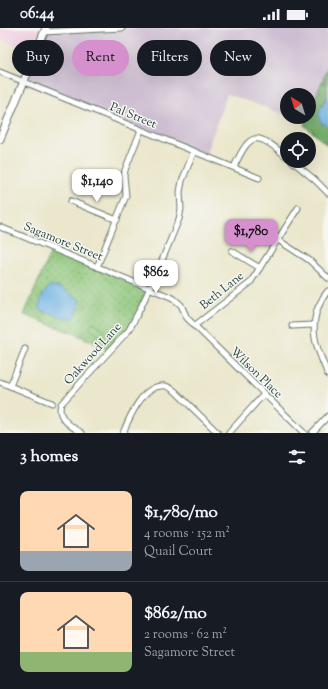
<!DOCTYPE html>
<meta charset="utf-8">
<style>
:root{--surface:#171b24;--page:#242831;--text:#f1f3f6;--muted:#9ea1a6;--line:#363941;--accent:#d690ce}
body{margin:0;font-family:"Sorts Mill Goudy",serif;background:var(--page);color:var(--text);height:100vh;display:flex;flex-direction:column;font-size:15px;white-space:nowrap}
*{box-sizing:border-box;margin:0}
p{font-size:13px;color:var(--muted)}
.icon{flex:none;width:22px;height:22px;fill:none;stroke:currentColor;stroke-width:2;stroke-linecap:round;stroke-linejoin:round}
.map{position:relative;height:405px;overflow:hidden}
.drawer{display:flex;flex-direction:column;background:var(--surface);flex:1}
.drawer>*{flex:none}
.banner{position:absolute;left:12px;top:12px;width:304px;height:36px;display:flex;gap:8px}
.needle{width:26px;rotate:322deg}
.tools{position:absolute;left:280px;top:60px;display:grid;gap:8px}
.tools a{display:grid;place-items:center;width:36px;height:36px;border-radius:50%;background:var(--surface);box-shadow:0 4px 16px #0002;font-size:20px}
.price{position:absolute;translate:-50% -34px;padding:0 9px;border-radius:8px;background:#fff;color:#222;font-size:13px;line-height:26px;filter:drop-shadow(0 1px 2px #0008)}
.price::after{content:'';position:absolute;left:50%;top:24px;width:12px;height:9px;margin-left:-6px;background:inherit;clip-path:polygon(0 0,100% 0,50% 100%)}
.price.selected{background:var(--accent);color:#111}
ul{padding:0;list-style:none}
li{display:flex;align-items:center;gap:12px;height:100px;padding:0 20px}
li+li{border-top:1px solid var(--line)}
li span{display:grid;place-items:center;flex:none;width:112px;height:80px;border-radius:8px;color:#555}
li>.icon{margin-inline-start:auto}
span .icon{width:48px;height:48px;fill:#fffc;stroke-width:1}
li b{font-size:17px}
h2{display:flex;justify-content:space-between;align-items:center;height:48px;padding:0 20px;font-size:17px}
.chip{padding:0 14px;border-radius:18px;background:var(--surface);box-shadow:0 4px 16px #0002;font-size:14px;line-height:36px}
.chip.selected{background:var(--accent);color:#111}
.status{display:flex;justify-content:space-between;align-items:center;height:28px;padding:0 20px;background:var(--surface);direction:ltr}
.status svg{height:11px;fill:currentColor}
.map>svg:first-child{display:block}
.built{fill:#f1d0e3}
.industrial{fill:#cebed1}
.grass{fill:url(#grass-dots);stroke:#568156}
.forest{fill:url(#forest-firs);stroke:#48744e}
.pitch{fill:#8dc578;stroke:#568156}
.water{fill:#6cb1e2;stroke:#46778b}
.lines{fill:none;stroke-linecap:round;stroke-linejoin:round}
.street-casing{stroke:#667869;stroke-width:7}
.secondary-casing{stroke:#667869;stroke-width:9}
.street{stroke:#fff;stroke-width:5}
.secondary{stroke:#fff;stroke-width:7}
.labels{text-anchor:middle;dominant-baseline:central;stroke-width:3;stroke-linejoin:round;paint-order:stroke}
.street-label{font-size:12px;fill:#1f3d34;stroke:#f6f6f2}
</style>
<div class="status"><b>06:44</b><svg viewBox="0 0 49 12"><path d="M0 12V9h3v3zM5 12V6h3v6zM10 12V3h3v9zM15 12V0h3v12zM26 1h20v11H26zM47 4h2v5h-2z"/></svg></div>
<div class="map">
<svg width="328" height="405" viewBox="0 0 328 405">
<defs>
<pattern id="grass-dots" width="8" height="8" patternUnits="userSpaceOnUse"><rect width="8" height="8" fill="#8dc578"/><path d="M2 2h.1M6 6h.1" fill="none" stroke="#73a163" stroke-width="1.8" stroke-linecap="round"/></pattern>
<pattern id="forest-firs" width="22" height="20" patternUnits="userSpaceOnUse"><rect width="22" height="20" fill="#72aa68"/><path d="M5 1l3.5 6h-7zM16 11l3.5 6h-7z" fill="#5d8c56"/></pattern>
</defs>
<rect width="100%" height="100%" fill="#f6f6f2"/>
<filter id="ink" filterUnits="userSpaceOnUse"><feTurbulence type="fractalNoise" baseFrequency=".025" numOctaves="2"/><feDisplacementMap in="SourceGraphic" scale="8" xChannelSelector="R" yChannelSelector="G"/><feConvolveMatrix kernelMatrix="1 2 1 2 8 2 1 2 1" color-interpolation-filters="sRGB"/></filter>
<filter id="wash" filterUnits="userSpaceOnUse"><feTurbulence type="fractalNoise" baseFrequency=".012" numOctaves="4" result="noise"/><feDisplacementMap in="SourceGraphic" scale="16" xChannelSelector="R" yChannelSelector="G"/><feGaussianBlur stdDeviation="0.9" result="paint"/><feColorMatrix in="noise" values="0 0 0 0 0 0 0 0 0 0 0 0 0 0 0 0 0 1.4 0 .05"/><feComposite in="paint" operator="in"/></filter>
<g filter="url(#wash)">
<rect width="100%" height="100%" fill="#ebe7cc"/>
<path class="built" d="M 0,0 L 44,0 L 35,25 L 0,11 Z"/>
<path class="industrial" d="M 45,0 L 328,0 L 328,116 L 307,94 L 292,89 L 309,89 L 309,67 L 287,67 L 287,87 L 227,66 L 205,128 L 23,54 Z"/>
<path class="grass" d="M 51,223 L 147,261 L 128,301 L 107,321 L 78,307 L 24,287 Z"/>
<path class="forest" d="M 328,38 L 328,68 L 322,77 L 325,97 L 328,98 L 328,118 L 304,97 L 307,89 L 309,89 L 309,85 Z"/>
<path class="pitch" d="M 93,294 L 105,302 L 101,309 L 89,300 Z"/>
<g class="water">
<path d="M 328,68 L 328,98 C 311,93 322,77 328,68 Z"/>
<path d="M 50,258 L 61,260 L 79,271 C 80,279 78,284 74,290 L 69,291 L 40,282 C 38,274 44,263 50,258 Z"/>
</g>
</g>
<g filter="url(#ink)">
<g class="lines">
<defs>
<g id="street">
<path d="M 44,4 L 122,0"/>
<path d="M 0,44 L 259,150"/>
<path d="M 292,133 L 315,152 L 328,165"/>
<path d="M 234,139 C 251,102 257,104 287,129"/>
<path d="M 71,173 L 117,192"/>
<path d="M 0,199 L 173,270 L 181,277 L 187,290 L 304,405"/>
<path d="M 278,212 L 309,232 L 328,250"/>
<path d="M 232,223 L 260,240"/>
<path d="M 97,239 L 126,168 L 124,148 L 125,142 L 141,102"/>
<path d="M 328,263 C 323,268 320,275 317,282 C 309,308 319,323 328,347"/>
<path d="M 194,298 L 250,255 L 298,180"/>
<path d="M 292,298 L 313,297"/>
<path d="M 0,354 L 52,375"/>
<path d="M 10,358 L 25,321"/>
<path d="M 82,405 C 72,399 56,390 61,376 L 129,302 L 139,283 L 156,247 L 179,191 L 181,181 L 180,164 L 182,153 L 194,123"/>
<path d="M 123,405 C 129,390 142,359 161,358 C 166,357 171,360 175,363 L 218,405"/>
<path d="M 229,405 L 264,366"/>
<path d="M 312,405 L 328,388"/>
</g>
<path id="secondary" d="M 0,111 L 46,0"/>
</defs>
<use href="#street" class="street-casing"/>
<use href="#secondary" class="secondary-casing"/>
<use href="#street" class="street"/>
<use href="#secondary" class="secondary"/>
</g>
</g>
<g class="labels">
<g class="street-label">
<text transform="translate(133 88) rotate(22)">Pal Street</text>
<text transform="translate(63 214) rotate(22)">Sagamore Street</text>
<text transform="translate(222 263) rotate(-39)">Beth Lane</text>
<text transform="translate(93 326) rotate(-48)">Oakwood Lane</text>
<text transform="translate(256 345) rotate(44)">Wilson Place</text>
</g>
</g>
</svg>
<div class="tools">
<a><svg class="needle" viewBox="-14 -14 28 28"><path d="M0-13l5 13h-10z" fill="#e53935"/><path d="M0 13l5-13h-10z" fill="#9ea1a6"/></svg></a>
<a><svg class="icon" aria-label="locate" viewBox="0 0 24 24"><circle cx="12" cy="12" r="6"/><path d="M12 2v4M12 18v4M2 12h4M18 12h4"/></svg></a>
</div>
<b class="price" style="left:97px;top:175px">$1,140</b>
<b class="price selected" style="left:251px;top:225px">$1,780</b>
<b class="price" style="left:156px;top:266px">$862</b>
<div class="banner">
<a class="chip">Buy</a>
<a class="chip selected">Rent</a>
<a class="chip">Filters</a>
<a class="chip">New</a>
</div>
</div>
<section class="drawer">
<h2>3 homes<svg class="icon" aria-label="filters" viewBox="0 0 24 24"><path d="M4 7h16M4 17h16"/><circle cx="9" cy="7" r="2"/><circle cx="15" cy="17" r="2"/></svg></h2>
<ul>
<li><span style="background:linear-gradient(#ffd9b3 75%,#9aa5b1 0)"><svg class="icon" aria-label="home" viewBox="0 0 24 24"><path d="M3 11l9-7 9 7M6 9v11h12V9"/></svg></span><div><b>$1,780/mo</b><p>4 rooms · 152 m²</p><p>Quail Court</p></div></li>
<li><span style="background:linear-gradient(#ffd9b3 75%,#8fb573 0)"><svg class="icon" aria-label="home" viewBox="0 0 24 24"><path d="M3 11l9-7 9 7M6 9v11h12V9"/></svg></span><div><b>$862/mo</b><p>2 rooms · 62 m²</p><p>Sagamore Street</p></div></li>
</ul>
</section>
